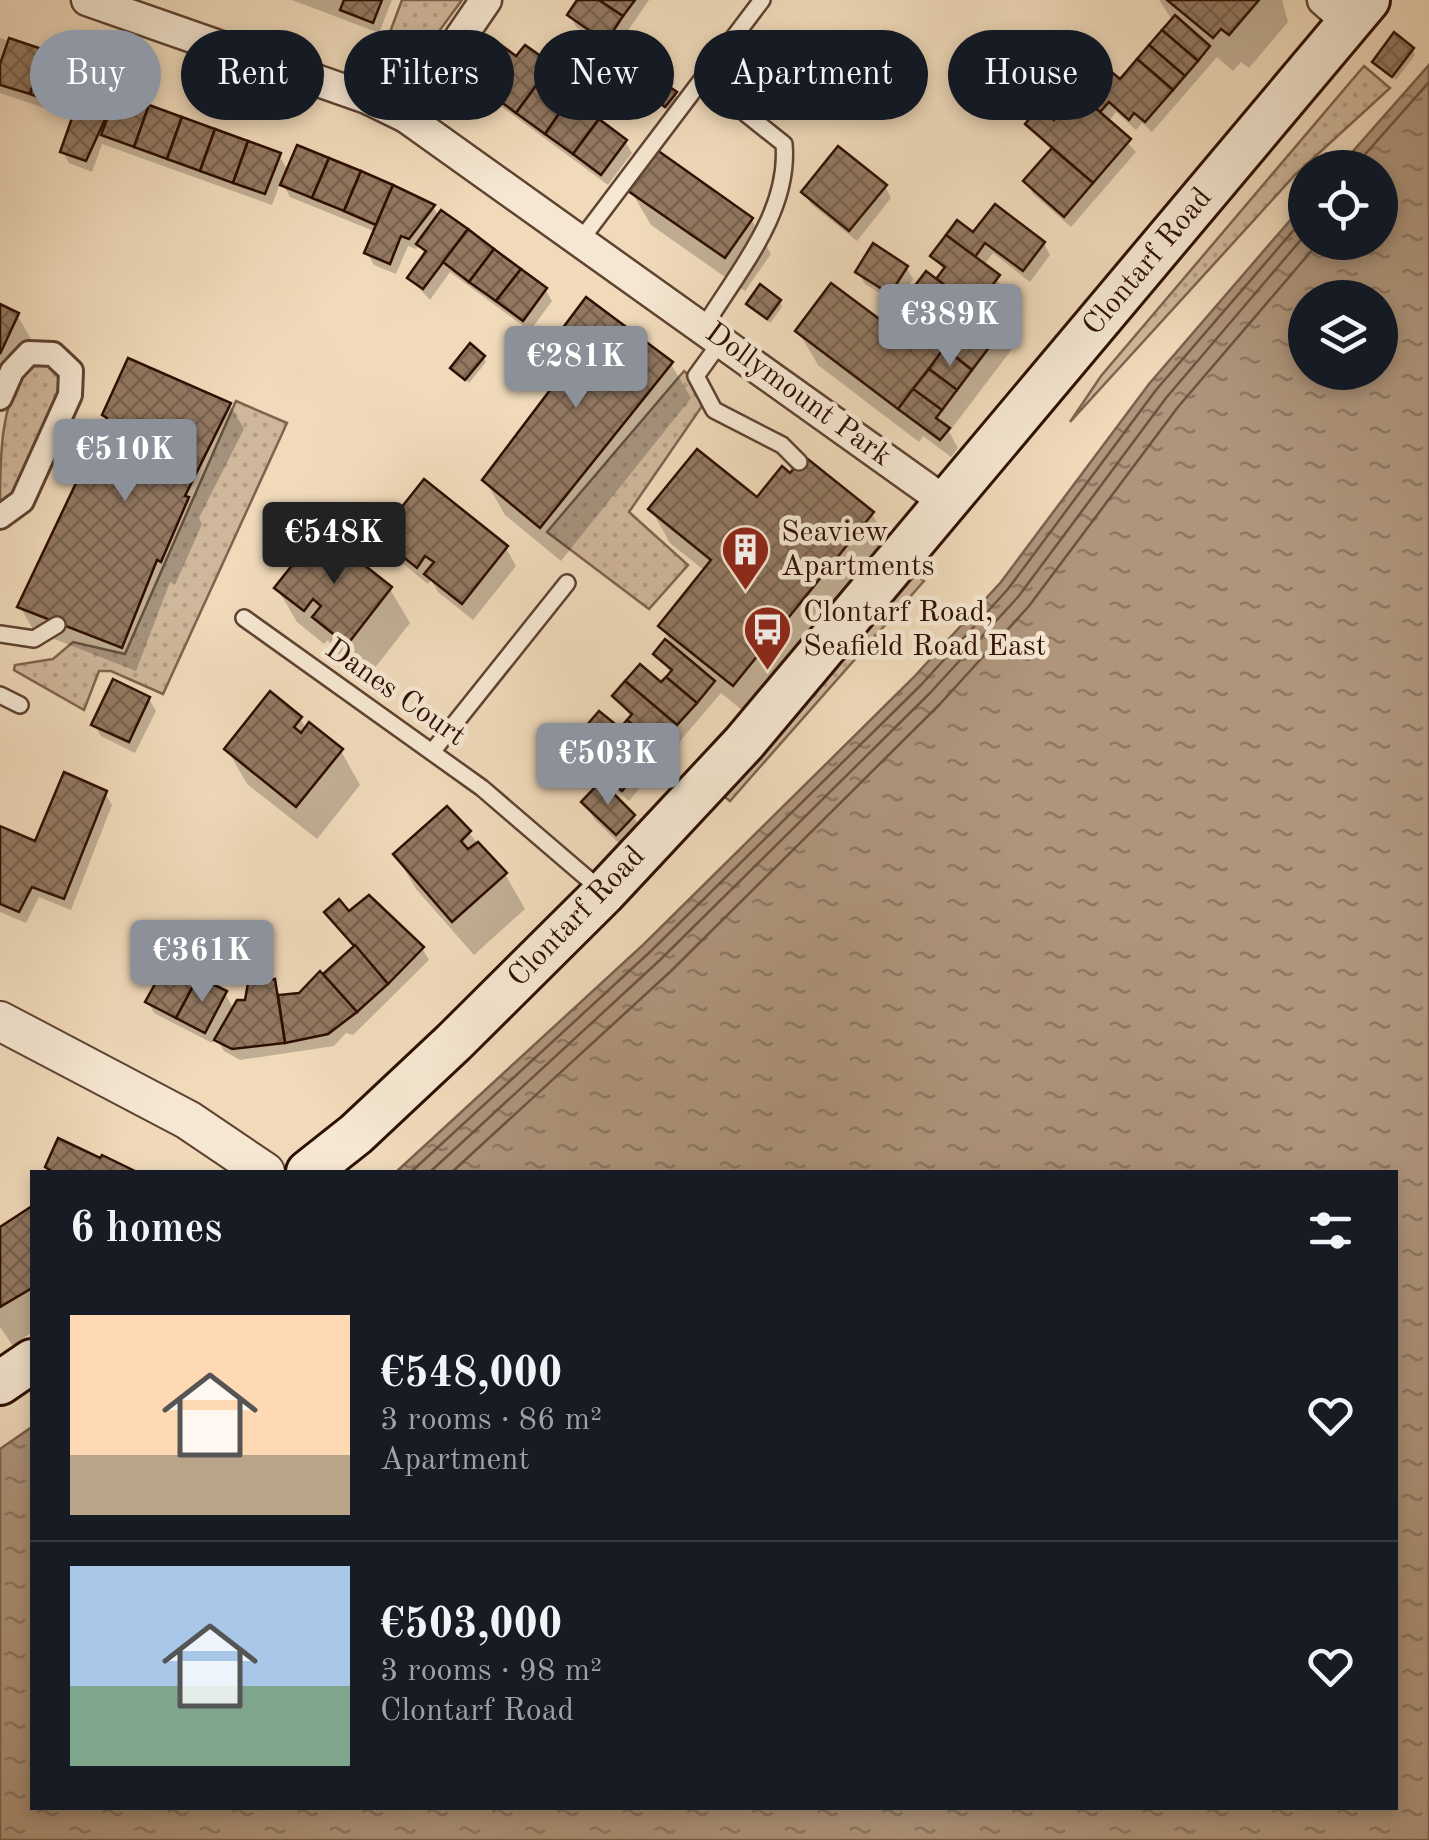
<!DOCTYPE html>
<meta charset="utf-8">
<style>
:root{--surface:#171b24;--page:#20242c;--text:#f1f3f6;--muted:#9ea1a6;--line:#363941;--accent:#8c9099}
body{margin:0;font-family:"Old Standard TT",serif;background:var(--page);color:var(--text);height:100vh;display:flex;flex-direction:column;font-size:38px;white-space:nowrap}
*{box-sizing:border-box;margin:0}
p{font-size:32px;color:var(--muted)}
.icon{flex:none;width:55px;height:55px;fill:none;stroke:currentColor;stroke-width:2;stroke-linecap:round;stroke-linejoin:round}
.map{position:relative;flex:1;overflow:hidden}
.drawer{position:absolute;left:30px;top:1170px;width:1368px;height:640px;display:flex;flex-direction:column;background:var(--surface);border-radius:0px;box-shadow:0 5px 15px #0003}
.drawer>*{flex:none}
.banner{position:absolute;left:30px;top:30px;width:1370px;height:90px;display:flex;gap:20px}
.tools{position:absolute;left:1288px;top:150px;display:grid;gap:20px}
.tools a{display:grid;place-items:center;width:110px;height:110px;border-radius:50%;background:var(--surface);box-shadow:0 5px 15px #0003;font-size:50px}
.price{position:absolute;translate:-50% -85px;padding:0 22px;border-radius:10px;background:var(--accent);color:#fff;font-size:32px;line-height:65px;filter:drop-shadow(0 2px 5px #0008)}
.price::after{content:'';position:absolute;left:50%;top:60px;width:30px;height:22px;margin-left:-15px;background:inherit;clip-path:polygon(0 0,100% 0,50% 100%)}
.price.selected{background:#222;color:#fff}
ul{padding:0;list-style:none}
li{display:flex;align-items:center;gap:30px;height:250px;padding:0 40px}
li+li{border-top:2px solid var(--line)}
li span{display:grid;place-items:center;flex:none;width:280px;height:200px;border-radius:0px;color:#555}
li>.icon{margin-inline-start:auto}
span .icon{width:120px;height:120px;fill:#fffc;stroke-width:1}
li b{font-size:42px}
h2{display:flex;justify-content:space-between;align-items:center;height:120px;padding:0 40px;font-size:42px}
.pill{padding:0 35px;border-radius:45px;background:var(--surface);box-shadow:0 5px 15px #0003;font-size:35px;line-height:90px}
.pill.selected{background:var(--accent);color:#fff}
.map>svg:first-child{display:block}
.grass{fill:url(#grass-dots);stroke:#7f634f;stroke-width:2.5}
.water{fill:url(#water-ripples);stroke:#7b5f4c;stroke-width:2.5;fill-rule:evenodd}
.shadow{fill:#0003}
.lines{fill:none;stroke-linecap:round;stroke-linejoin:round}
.shore{stroke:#6e5240;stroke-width:2.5}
.building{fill:url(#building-cross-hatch);stroke:#2f0f03;stroke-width:2.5}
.service-casing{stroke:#5f4231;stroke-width:20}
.pedestrian-casing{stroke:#5f4231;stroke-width:28}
.minor-casing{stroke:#5f4231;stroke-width:35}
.tertiary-casing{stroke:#5f4231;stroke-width:42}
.secondary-casing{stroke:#2f0f03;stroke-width:48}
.service{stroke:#f5e7d2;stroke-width:15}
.pedestrian{stroke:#f5e7d2;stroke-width:22}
.minor{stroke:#f5e7d2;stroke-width:30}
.tertiary{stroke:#f5e7d2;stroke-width:38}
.secondary{stroke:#f5e7d2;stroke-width:42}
.labels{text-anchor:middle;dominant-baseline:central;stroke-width:9;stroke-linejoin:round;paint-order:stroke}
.street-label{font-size:30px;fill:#2f0f03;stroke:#f5e7d2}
.poi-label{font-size:30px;fill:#2f0f03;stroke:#f5e7d2;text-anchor:start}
</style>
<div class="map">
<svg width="1429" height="1840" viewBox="0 0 1429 1840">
<defs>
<pattern id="grass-dots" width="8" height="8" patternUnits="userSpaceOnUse" patternTransform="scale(2.5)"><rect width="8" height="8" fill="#cfb79b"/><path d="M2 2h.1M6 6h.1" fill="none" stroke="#b29c84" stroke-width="1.8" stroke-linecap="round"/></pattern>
<pattern id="water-ripples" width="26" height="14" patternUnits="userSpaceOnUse" patternTransform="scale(2.5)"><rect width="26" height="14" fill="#ae957c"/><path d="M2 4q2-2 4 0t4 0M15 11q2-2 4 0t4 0" fill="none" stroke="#8e7863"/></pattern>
<pattern id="building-cross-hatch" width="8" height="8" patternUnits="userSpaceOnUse" patternTransform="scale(2.5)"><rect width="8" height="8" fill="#937962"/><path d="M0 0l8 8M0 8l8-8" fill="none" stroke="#78624f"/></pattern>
</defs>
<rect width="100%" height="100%" fill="#f0daba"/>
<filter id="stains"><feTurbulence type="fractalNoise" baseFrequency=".002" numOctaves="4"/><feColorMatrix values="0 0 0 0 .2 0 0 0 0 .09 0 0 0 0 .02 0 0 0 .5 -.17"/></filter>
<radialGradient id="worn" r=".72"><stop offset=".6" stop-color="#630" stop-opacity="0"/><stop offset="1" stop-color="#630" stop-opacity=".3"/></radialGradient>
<g class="grass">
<path d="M 402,0 L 462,0 L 404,79 L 387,84 L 372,80 Z"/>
<path d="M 1364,66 L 1390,88 L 1295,175 L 1070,422 L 1101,376 Z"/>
<path d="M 34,360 L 46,361 L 62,377 L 60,389 L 12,499 L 0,504 C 0,456 0,393 34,360 Z"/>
<path d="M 684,371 L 709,396 L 629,512 L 688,565 L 649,609 L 547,532 Z"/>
<path d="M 236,401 L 287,423 L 163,694 L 111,671 L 99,671 L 84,710 L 14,670 L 15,665 L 53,659 L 73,642 L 125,654 Z"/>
<path d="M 912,571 L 924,581 L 730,801 L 721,794 Z"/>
</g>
<path class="water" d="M 1429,65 L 1429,1840 L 0,1840 L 0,1449 L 32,1427 L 32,1808 L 1395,1808 L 1395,1172 L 396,1172 L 644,944 L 913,678 L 1001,582 L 1149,384 L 1305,203 L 1305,242 L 1380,242 L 1380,168 L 1339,167 ZM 1305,298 L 1380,298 L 1380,372 L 1305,372 Z"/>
<g class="shadow">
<path d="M 292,0 L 392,0 L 379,33 Z"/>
<path d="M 580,0 L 649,0 L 613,52 L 576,27 L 570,15 Z"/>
<path d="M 1159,0 L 1282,0 L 1288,22 L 1249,68 L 1241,62 L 1233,71 L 1217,57 L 1152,132 L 1142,123 L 1136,130 L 1116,112 L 1108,122 L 1136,152 L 1071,227 L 1033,194 L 1026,182 L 1052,151 L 1028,124 L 1054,124 L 1103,68 L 1120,83 L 1173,21 Z"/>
<path d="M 0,38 L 79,64 L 86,76 L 83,84 L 279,155 L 288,171 L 433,207 L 439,217 L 545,289 L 552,301 L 530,331 L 450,272 L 430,300 L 410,278 L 426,256 L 419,245 L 416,249 L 408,246 L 396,274 L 374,265 L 367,253 L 376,232 L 290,197 L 281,181 L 272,205 L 102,144 L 92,172 L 69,163 L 62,151 L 74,118 L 0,93 Z"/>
<path d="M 1412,50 L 1415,55 L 1396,80 L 1375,62 Z"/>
<path d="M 473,79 L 573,83 L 580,95 L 573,104 L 625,141 L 632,153 L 608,185 L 480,91 Z"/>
<path d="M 632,81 L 675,94 L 678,99 L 669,111 Z"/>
<path d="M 592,85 L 620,85 L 623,90 L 613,103 Z"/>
<path d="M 885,186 L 891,198 L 857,241 L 811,204 L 804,192 Z"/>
<path d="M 631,191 L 751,219 L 771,254 L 745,291 L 651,225 Z"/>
<path d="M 973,236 L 1044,244 L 1050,255 L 1030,282 L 993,253 L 983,266 L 1005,289 L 983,317 L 1001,331 L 1012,349 L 949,432 L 958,448 L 951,457 L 923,436 L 919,442 L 818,365 L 798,331 L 887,327 L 945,272 L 933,256 Z"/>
<path d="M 906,267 L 913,279 L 897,304 L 865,284 L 858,272 Z"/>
<path d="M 780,302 L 782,307 L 770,323 L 749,304 Z"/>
<path d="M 0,307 L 17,315 L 31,339 L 9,389 L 0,386 Z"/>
<path d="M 483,357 L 486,362 L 469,383 L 453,368 Z"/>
<path d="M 544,357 L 671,364 L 691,398 L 561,561 L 505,515 L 485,480 L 559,383 Z"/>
<path d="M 230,405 L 244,429 L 199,518 L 202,524 L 175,585 L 170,582 L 136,671 L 34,631 L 20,607 L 108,421 L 105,415 Z"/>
<path d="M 757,501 L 872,514 L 892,548 L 753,719 L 721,693 L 629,801 L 598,775 L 577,741 L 620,732 L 632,718 L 615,697 L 662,686 L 672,674 L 656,654 L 673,647 L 661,626 L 705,571 L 670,543 L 651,509 Z"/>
<path d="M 381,537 L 506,548 L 516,566 L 473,620 L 438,592 L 431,580 L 428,584 L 392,555 Z"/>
<path d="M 277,588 L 390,589 L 410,623 L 367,678 L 335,652 L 328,640 L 324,644 L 297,622 Z"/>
<path d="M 149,699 L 156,711 L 135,753 L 101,736 L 94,725 Z"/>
<path d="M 300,718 L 306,729 L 341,751 L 360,785 L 317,839 L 247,784 L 227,749 Z"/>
<path d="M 105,793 L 112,805 L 71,910 L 39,897 L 26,923 L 0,912 L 0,831 L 36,844 Z"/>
<path d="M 584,802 L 633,816 L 644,834 L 627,851 L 595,820 Z"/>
<path d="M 469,833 L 505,874 L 525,909 L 474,955 L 416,889 L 396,855 Z"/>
<path d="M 327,912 L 349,914 L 422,948 L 429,960 L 353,1035 L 346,1033 L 334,1046 L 240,1060 L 224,1051 L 215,1037 L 212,1043 L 154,1013 L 148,1002 L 225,993 L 234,1010 L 274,982 L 281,998 L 300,995 L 356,947 Z"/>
<path d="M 32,1210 L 32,1332 L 13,1346 L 0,1327 L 0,1232 Z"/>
</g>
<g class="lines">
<g class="shore">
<path d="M 1353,168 L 1429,82"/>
<path d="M 411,1172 L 651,951 L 921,685 L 1008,589 L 1156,390 L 1305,217"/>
<path d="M 430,1172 L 660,960 L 930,693 L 1018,597 L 1166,398 L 1305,235"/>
<path d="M 452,1172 L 671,971 L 940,704 L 1029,606 L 1178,407 L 1319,242"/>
</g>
</g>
<g class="building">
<path d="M 344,0 L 382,0 L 373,23 L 340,10 Z"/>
<path d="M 577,0 L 599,0 L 623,16 L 606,42 L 567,15 Z"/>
<path d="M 599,0 L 635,0 L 623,16 Z"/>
<path d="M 1167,0 L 1259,0 L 1229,35 L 1221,29 L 1213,38 Z"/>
<path d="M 1175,15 L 1210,46 L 1198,61 L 1162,30 Z"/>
<path d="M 1162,30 L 1198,61 L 1185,76 L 1149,45 Z"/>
<path d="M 1394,32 L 1414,48 L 1392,77 L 1372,62 Z"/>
<path d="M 9,38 L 45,50 L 30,94 L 0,85 L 0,64 Z"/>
<path d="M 497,42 L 516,56 L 525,45 L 552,64 L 516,113 L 470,79 Z"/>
<path d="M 1149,45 L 1185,76 L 1173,90 L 1137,59 Z"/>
<path d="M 45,50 L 81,62 L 66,107 L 30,94 Z"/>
<path d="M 1137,59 L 1173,90 L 1145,122 L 1134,113 L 1129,120 L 1109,102 L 1100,112 L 1078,93 L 1102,64 L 1120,79 Z"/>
<path d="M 552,64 L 575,81 L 565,94 L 570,98 L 545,134 L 516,113 Z"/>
<path d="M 640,66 L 677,92 L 665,107 L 629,81 Z"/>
<path d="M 602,68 L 621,83 L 609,100 L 589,85 Z"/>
<path d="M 85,81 L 117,93 L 86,161 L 60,152 Z"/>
<path d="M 117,93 L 149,105 L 134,147 L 101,135 Z"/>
<path d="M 1078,93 L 1131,139 L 1093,183 L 1025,124 L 1039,107 L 1054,120 Z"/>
<path d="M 570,98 L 599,119 L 573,154 L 545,134 Z"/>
<path d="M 149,105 L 182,117 L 167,159 L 134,147 Z"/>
<path d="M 182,117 L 215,129 L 200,171 L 167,159 Z"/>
<path d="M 599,119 L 627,140 L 601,175 L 573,154 Z"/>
<path d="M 215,129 L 248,141 L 233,183 L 200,171 Z"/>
<path d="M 248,141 L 281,153 L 265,194 L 233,183 Z"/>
<path d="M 297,145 L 329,158 L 312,198 L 280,185 Z"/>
<path d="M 838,146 L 887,185 L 849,231 L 801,192 Z"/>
<path d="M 1052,148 L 1093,183 L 1064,217 L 1023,181 Z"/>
<path d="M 657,150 L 753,218 L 725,258 L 628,191 Z"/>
<path d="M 329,158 L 361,171 L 344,211 L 312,198 Z"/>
<path d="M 361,171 L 393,185 L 376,225 L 344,211 Z"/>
<path d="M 393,185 L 435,205 L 409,239 L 401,236 L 390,264 L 364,253 Z"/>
<path d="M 995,204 L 1045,242 L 1023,271 L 985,243 L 975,257 L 946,235 L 957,220 L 973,232 Z"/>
<path d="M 441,210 L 468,229 L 423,289 L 407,278 L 426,251 L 416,244 Z"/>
<path d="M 468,229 L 494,249 L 469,282 L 443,262 Z"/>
<path d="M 946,235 L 1000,275 L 975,308 L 936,279 L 945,267 L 930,256 Z"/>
<path d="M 873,243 L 908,266 L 890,294 L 855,272 Z"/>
<path d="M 494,249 L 521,269 L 496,301 L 469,282 Z"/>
<path d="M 521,269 L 547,288 L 523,321 L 496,301 Z"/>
<path d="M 926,271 L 975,308 L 898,409 L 795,331 L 831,283 L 886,324 Z"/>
<path d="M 760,284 L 781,300 L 767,319 L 746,304 Z"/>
<path d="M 586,297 L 673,362 L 540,528 L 482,480 L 563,373 L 541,357 Z"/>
<path d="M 0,304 L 19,313 L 0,354 Z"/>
<path d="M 975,308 L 1003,329 L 972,370 L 944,348 Z"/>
<path d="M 470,343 L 485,356 L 465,380 L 450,368 Z"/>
<path d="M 944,348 L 972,370 L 957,390 L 929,369 Z"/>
<path d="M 128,358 L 231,403 L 185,496 L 189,497 L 161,562 L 157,560 L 122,648 L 17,607 L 107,418 L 102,415 Z"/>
<path d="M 929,369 L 957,390 L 942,410 L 913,389 Z"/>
<path d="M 913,389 L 942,410 L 936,418 L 950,428 L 940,440 L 898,409 Z"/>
<path d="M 697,449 L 757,497 L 782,466 L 790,473 L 804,456 L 874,512 L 733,686 L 658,626 L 711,560 L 648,509 Z"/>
<path d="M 424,479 L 508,546 L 462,604 L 424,574 L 434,562 L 425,556 L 417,568 L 378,537 Z"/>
<path d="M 320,530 L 392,587 L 347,645 L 312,617 L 321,606 L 313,599 L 304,611 L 274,588 Z"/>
<path d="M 665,639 L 715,681 L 697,703 L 666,677 L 672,670 L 653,654 Z"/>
<path d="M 640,664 L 661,682 L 666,677 L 697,703 L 677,725 L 625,681 Z"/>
<path d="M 113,679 L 150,697 L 129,742 L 91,725 Z"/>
<path d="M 625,681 L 677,725 L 659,747 L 627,720 L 632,714 L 612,696 Z"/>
<path d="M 270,691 L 302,717 L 294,727 L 301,733 L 309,722 L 343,749 L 296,807 L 224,749 Z"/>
<path d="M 599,711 L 620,728 L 627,720 L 659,747 L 639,771 L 586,726 Z"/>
<path d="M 586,726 L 639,771 L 622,791 L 588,763 L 593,757 L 573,740 Z"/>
<path d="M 64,772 L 107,791 L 64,899 L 32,887 L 19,912 L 0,904 L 0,826 L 35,841 Z"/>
<path d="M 601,781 L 635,815 L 616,835 L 581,802 Z"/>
<path d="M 447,806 L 471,831 L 461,841 L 468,849 L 478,842 L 507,873 L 452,922 L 393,854 Z"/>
<path d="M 369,895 L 424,947 L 388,984 L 324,912 L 339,899 L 349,911 Z"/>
<path d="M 355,945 L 388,984 L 357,1012 L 323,974 Z"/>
<path d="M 169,959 L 198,977 L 176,1018 L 145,1002 Z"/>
<path d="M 320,971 L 357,1012 L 328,1034 L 285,1043 L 278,995 L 299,993 Z"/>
<path d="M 198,977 L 227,991 L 205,1033 L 176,1018 Z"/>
<path d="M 275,979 L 285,1043 L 232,1049 L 214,1040 L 237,1000 L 245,1000 L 248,983 Z"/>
<path d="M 58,1138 L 100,1158 L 102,1155 L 137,1172 L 53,1172 L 45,1167 Z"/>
<path d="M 32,1206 L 32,1288 L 0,1307 L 0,1227 Z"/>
</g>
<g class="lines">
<defs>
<g id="service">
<path d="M 580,241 L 762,0"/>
<path d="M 704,327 C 738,271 790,212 784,144 L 745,113"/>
<path d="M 722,340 L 696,376 L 714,410 L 782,445 L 799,462"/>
<path d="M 244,618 L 482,788 L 602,891"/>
<path d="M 0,634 L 34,639 L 57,625"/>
<path d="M 0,695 L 20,705"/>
<path d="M 432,752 L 567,583"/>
</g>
<path id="pedestrian" d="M 0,398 L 12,371 L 29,353 L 53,354 L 71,371 L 70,395 L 22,501 L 0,517"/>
<g id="minor">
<path d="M 87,0 L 367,98 L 406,117 L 944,501"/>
<path d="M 1323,0 L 1349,23"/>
<path d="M 406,117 L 486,0"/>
</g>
<path id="tertiary" d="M 0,1021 L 188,1120 L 265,1172"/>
<g id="secondary">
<path d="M 308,1172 L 356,1134 L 454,1042 L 604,893 L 744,743 L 1368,0"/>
<path d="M 0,1383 L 32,1361"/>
</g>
</defs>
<use href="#service" class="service-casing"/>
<use href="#pedestrian" class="pedestrian-casing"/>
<use href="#minor" class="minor-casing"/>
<use href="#tertiary" class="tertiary-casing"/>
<use href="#secondary" class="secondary-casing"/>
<use href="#service" class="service"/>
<use href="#pedestrian" class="pedestrian"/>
<use href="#minor" class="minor"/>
<use href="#tertiary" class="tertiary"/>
<use href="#secondary" class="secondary"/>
</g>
<defs>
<symbol id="building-pin" viewBox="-11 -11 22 30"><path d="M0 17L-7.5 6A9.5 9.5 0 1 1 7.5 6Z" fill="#8f2418" stroke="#f5e7d2"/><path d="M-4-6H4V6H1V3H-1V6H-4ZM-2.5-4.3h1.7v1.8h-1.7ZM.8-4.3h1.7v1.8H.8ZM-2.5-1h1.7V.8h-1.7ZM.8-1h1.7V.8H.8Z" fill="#fff"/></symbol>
<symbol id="bus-pin" viewBox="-11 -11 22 30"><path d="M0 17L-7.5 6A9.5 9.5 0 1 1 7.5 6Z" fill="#8f2418" stroke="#f5e7d2"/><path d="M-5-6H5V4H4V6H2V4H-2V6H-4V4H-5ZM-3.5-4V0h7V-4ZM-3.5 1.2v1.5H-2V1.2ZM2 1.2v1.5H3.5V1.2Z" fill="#fff"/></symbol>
</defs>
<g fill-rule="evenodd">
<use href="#building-pin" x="718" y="522" width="55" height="75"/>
<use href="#bus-pin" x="740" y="602" width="55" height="75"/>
</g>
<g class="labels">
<g class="street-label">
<text transform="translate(1148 262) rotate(-50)">Clontarf Road</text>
<text transform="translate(798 395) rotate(36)">Dollymount Park</text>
<text transform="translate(395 693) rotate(35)">Danes Court</text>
<text transform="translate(577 917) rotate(-46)">Clontarf Road</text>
</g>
<g class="poi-label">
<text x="781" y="533">Seaview<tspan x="781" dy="34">Apartments</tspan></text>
<text x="803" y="613">Clontarf Road,<tspan x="803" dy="34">Seafield Road East</tspan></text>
</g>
</g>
<rect width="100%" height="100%" filter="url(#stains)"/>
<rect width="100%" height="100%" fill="url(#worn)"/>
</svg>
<div class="tools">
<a><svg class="icon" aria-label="locate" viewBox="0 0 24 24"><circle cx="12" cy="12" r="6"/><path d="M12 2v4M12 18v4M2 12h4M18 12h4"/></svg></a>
<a><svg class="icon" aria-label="layers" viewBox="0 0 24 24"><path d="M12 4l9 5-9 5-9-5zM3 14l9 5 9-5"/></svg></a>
</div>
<b class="price" style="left:950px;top:369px">€389K</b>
<b class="price" style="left:576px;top:411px">€281K</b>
<b class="price" style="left:125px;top:504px">€510K</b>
<b class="price selected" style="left:334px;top:587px">€548K</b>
<b class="price" style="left:608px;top:808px">€503K</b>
<b class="price" style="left:202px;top:1005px">€361K</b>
<div class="banner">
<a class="pill selected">Buy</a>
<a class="pill">Rent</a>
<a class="pill">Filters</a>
<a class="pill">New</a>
<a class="pill">Apartment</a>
<a class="pill">House</a>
</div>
<section class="drawer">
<h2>6 homes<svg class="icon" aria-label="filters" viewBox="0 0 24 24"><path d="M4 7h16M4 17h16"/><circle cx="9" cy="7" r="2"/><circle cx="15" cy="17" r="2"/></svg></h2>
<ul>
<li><span style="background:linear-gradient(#ffd9b3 70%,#b9a48a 0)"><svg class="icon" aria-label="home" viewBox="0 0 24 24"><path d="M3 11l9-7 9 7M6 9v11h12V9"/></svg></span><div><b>€548,000</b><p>3 rooms · 86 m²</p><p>Apartment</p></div><svg class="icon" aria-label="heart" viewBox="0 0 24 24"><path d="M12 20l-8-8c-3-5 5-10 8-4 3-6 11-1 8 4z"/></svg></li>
<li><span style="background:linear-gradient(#a9c7e8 60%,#7fa58c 0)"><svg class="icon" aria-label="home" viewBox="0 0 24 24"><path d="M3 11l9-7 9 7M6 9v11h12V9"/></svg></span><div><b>€503,000</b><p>3 rooms · 98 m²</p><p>Clontarf Road</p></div><svg class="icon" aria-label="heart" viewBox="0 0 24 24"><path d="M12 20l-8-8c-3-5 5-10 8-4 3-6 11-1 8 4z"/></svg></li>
</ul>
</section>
</div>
